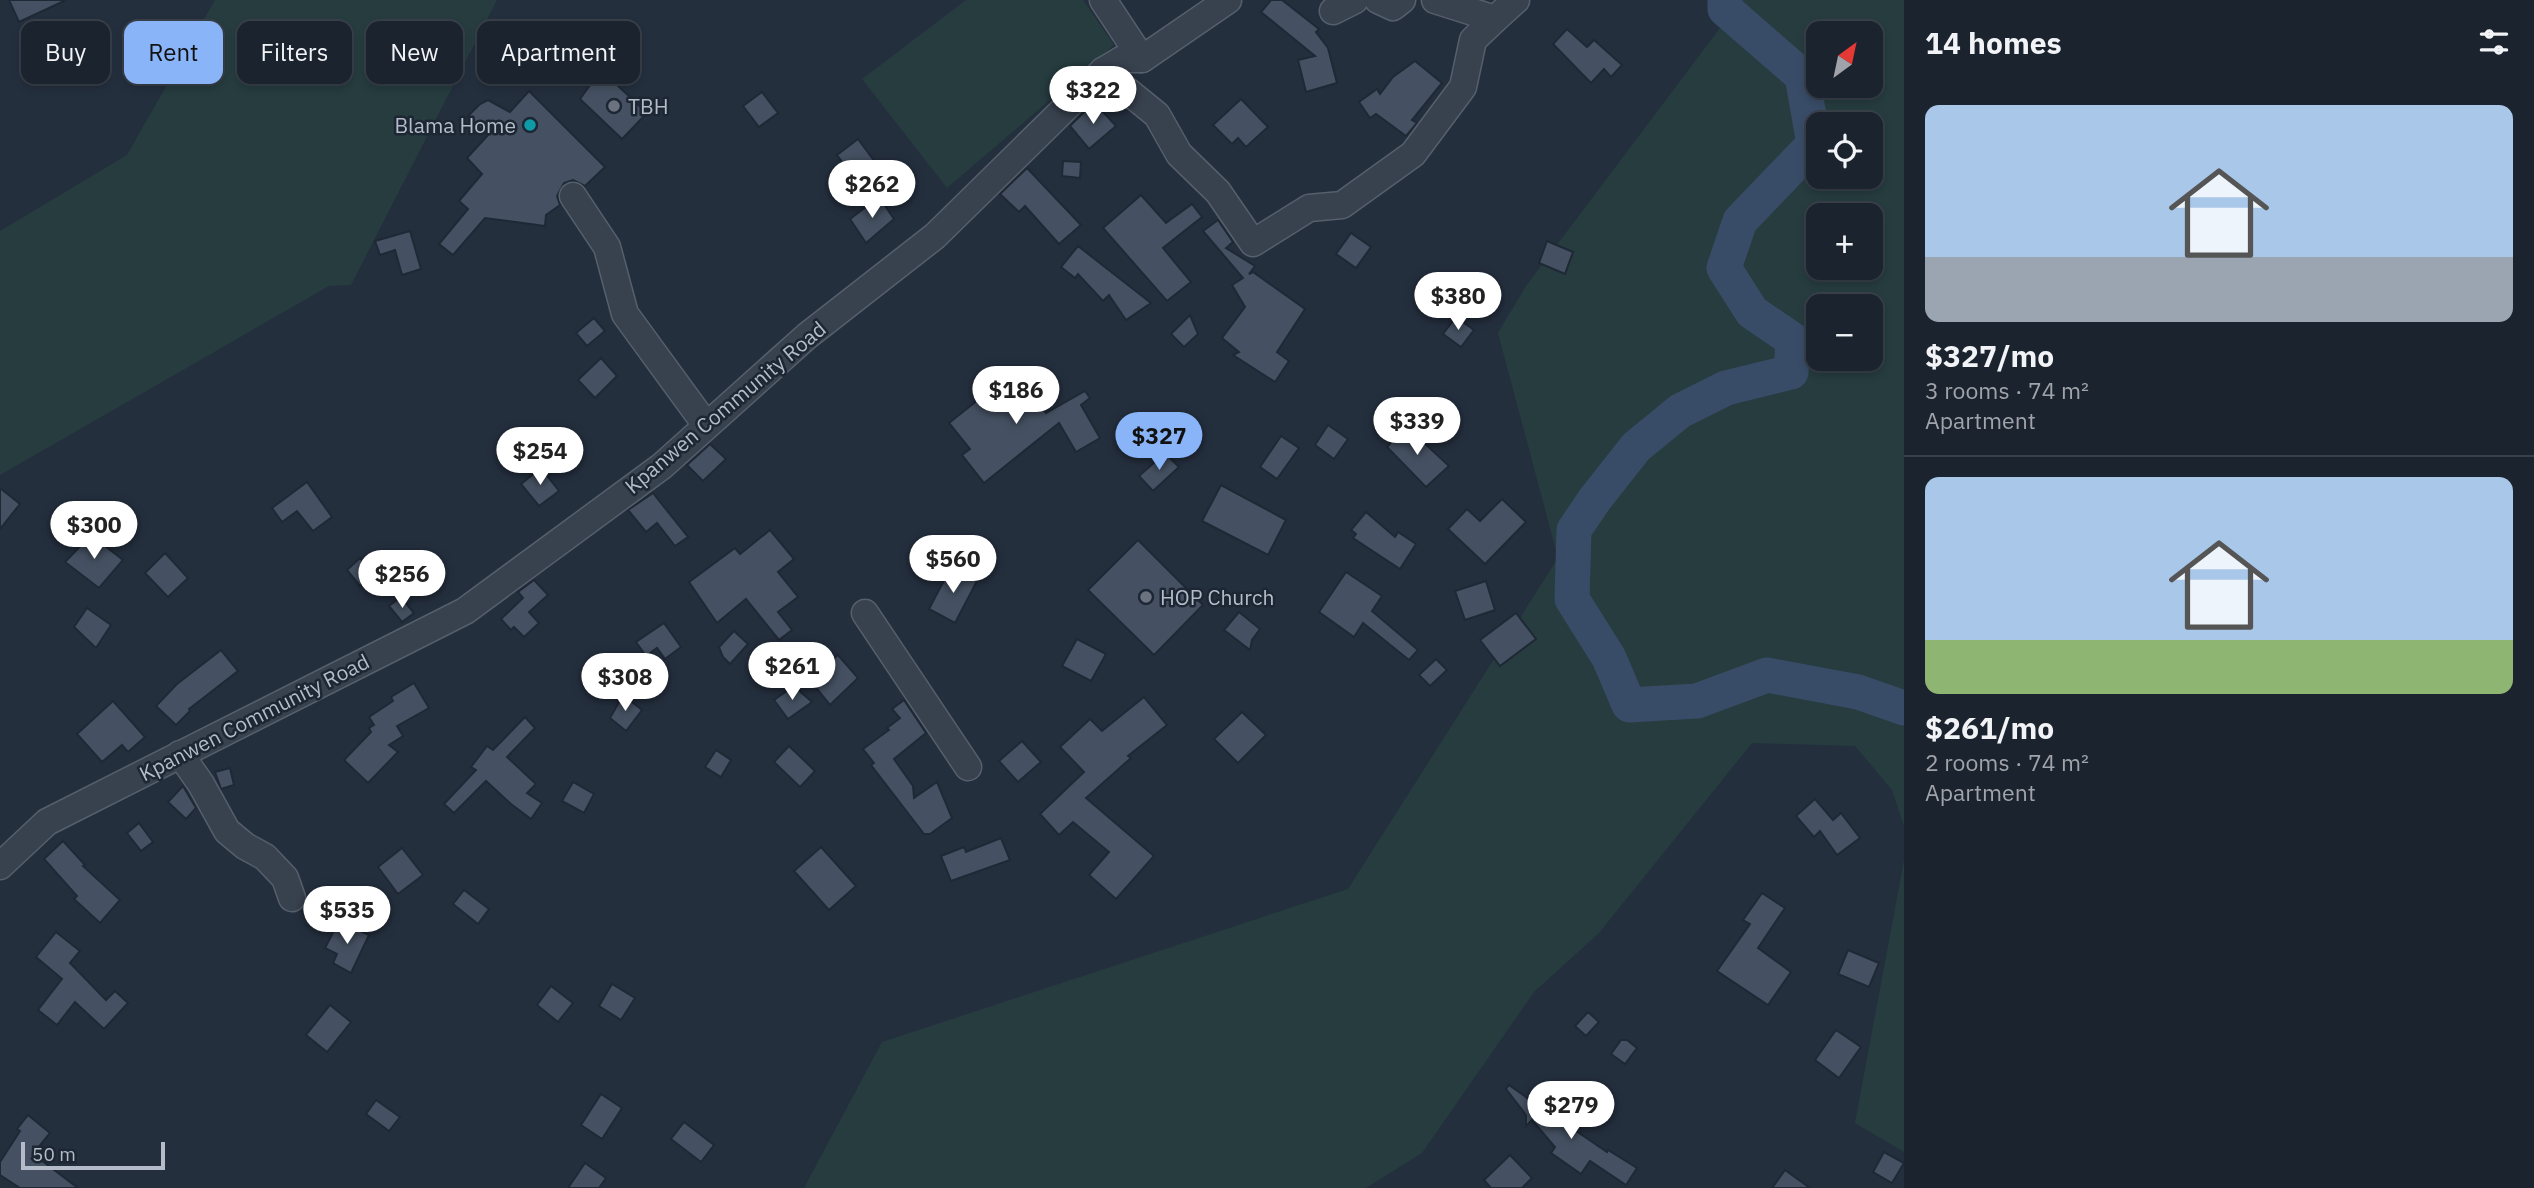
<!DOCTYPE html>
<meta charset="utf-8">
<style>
:root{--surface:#1b232e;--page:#242b36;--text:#f1f3f6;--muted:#a0a4aa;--line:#39404a;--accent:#8ab4f8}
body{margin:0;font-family:"IBM Plex Sans",sans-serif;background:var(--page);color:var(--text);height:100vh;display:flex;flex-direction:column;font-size:26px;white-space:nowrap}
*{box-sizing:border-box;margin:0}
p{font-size:23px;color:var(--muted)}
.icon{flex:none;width:38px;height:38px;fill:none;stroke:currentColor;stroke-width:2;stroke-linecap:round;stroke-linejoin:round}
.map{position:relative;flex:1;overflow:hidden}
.panel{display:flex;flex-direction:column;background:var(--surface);width:630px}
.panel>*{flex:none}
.guide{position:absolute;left:21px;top:21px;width:665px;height:63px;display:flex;gap:14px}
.needle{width:46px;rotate:33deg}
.buttons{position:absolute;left:1806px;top:21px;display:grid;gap:14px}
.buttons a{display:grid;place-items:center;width:77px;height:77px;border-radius:14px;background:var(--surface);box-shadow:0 4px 10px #0003,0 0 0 2px var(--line);font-size:35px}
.scale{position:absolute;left:21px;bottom:18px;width:144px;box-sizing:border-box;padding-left:7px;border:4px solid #b4bcc9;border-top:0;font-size:19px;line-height:24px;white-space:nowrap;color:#b4bcc9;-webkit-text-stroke:5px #1d2633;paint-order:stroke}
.price{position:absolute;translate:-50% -60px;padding:0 16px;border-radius:24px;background:#fff;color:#222;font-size:23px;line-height:46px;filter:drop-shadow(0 2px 4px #0008)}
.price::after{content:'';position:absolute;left:50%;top:42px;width:21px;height:16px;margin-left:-10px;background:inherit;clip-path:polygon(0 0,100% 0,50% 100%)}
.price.active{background:var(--accent);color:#111}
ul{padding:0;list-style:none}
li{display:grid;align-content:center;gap:14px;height:371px;padding:0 21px}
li+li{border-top:2px solid var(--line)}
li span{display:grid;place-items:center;height:217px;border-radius:14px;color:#555}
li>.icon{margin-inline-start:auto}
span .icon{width:126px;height:126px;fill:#fffc;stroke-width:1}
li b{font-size:30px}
h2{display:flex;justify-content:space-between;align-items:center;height:84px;padding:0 21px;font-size:30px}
.chip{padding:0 24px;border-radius:14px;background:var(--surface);box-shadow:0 4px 10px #0003,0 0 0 2px var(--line);font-size:24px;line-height:63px}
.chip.active{background:var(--accent);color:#111}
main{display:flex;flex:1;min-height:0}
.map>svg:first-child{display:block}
.green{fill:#263c3f;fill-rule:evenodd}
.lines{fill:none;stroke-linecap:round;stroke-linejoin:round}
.river{stroke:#394c67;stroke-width:35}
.building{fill:#455162;stroke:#1f2835;stroke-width:2}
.minor-casing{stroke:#565f6c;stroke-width:29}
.minor{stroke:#38414e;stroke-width:26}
.worship-dot{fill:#6b7280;stroke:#1d2633;stroke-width:2.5}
.culture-dot{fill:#0f9aa8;stroke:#1d2633;stroke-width:2.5}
.labels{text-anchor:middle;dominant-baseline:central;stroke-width:5;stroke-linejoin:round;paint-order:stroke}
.poi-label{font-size:21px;fill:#b4bcc9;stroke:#1d2633;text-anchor:start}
.street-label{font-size:21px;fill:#b4bcc9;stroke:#1d2633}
</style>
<main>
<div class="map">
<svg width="1904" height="1188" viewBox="0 0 1904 1188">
<rect width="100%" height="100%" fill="#242f3e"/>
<g class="green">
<path d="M 215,0 L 497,0 L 351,285 L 329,286 L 0,475 L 0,231 L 127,155 Z"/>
<path d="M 966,0 L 1083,0 L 1114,45 L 947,188 L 862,79 Z"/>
<path d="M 1741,0 L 1904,0 L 1904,826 L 1892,790 L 1855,746 L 1752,743 L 1599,933 L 1534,992 L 1422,1153 L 1366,1188 L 804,1188 L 882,1042 L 1348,889 L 1558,558 L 1498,333 L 1526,286 ZM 1818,33 L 1871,33 L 1871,86 L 1818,86 ZM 1818,124 L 1871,124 L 1871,177 L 1818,177 ZM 1818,215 L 1871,215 L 1871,268 L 1818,268 ZM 1818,306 L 1871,306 L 1871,359 L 1818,359 Z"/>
<path d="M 1904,860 L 1904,1152 L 1855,1123 Z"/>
</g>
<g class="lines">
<path class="river" d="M 1725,0 L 1725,9 L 1802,76 L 1814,144 L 1740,221 L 1724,268 L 1752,312 L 1793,340 L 1791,372 L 1726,388 L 1680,411 L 1636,447 L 1595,499 L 1574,530 L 1572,599 L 1609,658 L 1629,705 L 1697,701 L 1767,675 L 1858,692 L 1904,708"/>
</g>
<g class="building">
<path d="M 9,0 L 66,0 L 19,22 Z"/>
<path d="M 1271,0 L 1282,0 L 1319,29 L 1316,32 L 1328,48 L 1337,83 L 1306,92 L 1298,60 L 1315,56 L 1261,12 Z"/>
<path d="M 1567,29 L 1587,47 L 1594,40 L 1622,65 L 1611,77 L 1604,69 L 1591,83 L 1553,44 Z"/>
<path d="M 1415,61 L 1442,83 L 1412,120 L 1417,123 L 1406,136 L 1376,114 L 1370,118 L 1359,102 L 1377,89 L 1380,94 L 1393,77 Z"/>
<path d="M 601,70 L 647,113 L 622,139 L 580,99 Z"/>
<path d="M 529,91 L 605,167 L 585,186 L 573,180 L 564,183 L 557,196 L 560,205 L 546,215 L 545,226 L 485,218 L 453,255 L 439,244 L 468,209 L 459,201 L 482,174 L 467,158 L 488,135 L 467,117 L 480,104 L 488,100 L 510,112 Z"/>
<path d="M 762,92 L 778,113 L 759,127 L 743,106 Z"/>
<path d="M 1241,99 L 1268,127 L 1246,147 L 1238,138 L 1232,144 L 1213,125 Z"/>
<path d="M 1094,102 L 1116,126 L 1089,149 L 1070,126 Z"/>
<path d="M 858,139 L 875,162 L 854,178 L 837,155 Z"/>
<path d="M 1063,161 L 1081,162 L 1080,178 L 1062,176 Z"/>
<path d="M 1027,168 L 1081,225 L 1059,244 L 1025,206 L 1019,212 L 1000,194 Z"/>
<path d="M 1141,195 L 1166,223 L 1192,204 L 1202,217 L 1163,248 L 1191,282 L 1167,301 L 1103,228 Z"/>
<path d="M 879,197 L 894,219 L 866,243 L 850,219 Z"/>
<path d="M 1218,220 L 1233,242 L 1226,248 L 1255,266 L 1249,274 L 1253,272 L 1305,309 L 1277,352 L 1289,361 L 1275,382 L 1233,355 L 1239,352 L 1222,338 L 1245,307 L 1232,285 L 1243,278 L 1203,231 Z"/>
<path d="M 410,231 L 421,269 L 402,275 L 395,250 L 380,255 L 375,241 Z"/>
<path d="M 1351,233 L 1371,247 L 1356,268 L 1336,254 Z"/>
<path d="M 1547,241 L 1573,252 L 1565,274 L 1539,263 Z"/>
<path d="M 1078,246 L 1151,303 L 1126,320 L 1109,295 L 1103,301 L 1078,274 L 1075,278 L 1061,267 Z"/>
<path d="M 1190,315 L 1198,334 L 1184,347 L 1171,334 Z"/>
<path d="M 1456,317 L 1474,330 L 1461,347 L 1443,334 Z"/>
<path d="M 594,318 L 605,331 L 587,346 L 576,333 Z"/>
<path d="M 601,358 L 617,376 L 595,398 L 578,380 Z"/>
<path d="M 1013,372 L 1046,413 L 1085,391 L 1090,398 L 1081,405 L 1100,438 L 1076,452 L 1059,423 L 984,483 L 962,455 L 970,449 L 949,423 Z"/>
<path d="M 1328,425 L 1348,439 L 1334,459 L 1315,445 Z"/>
<path d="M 1406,426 L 1449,466 L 1426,487 L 1387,447 Z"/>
<path d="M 1281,436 L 1299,448 L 1277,479 L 1260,467 Z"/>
<path d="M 710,444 L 726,459 L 703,481 L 687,465 Z"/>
<path d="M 1165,453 L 1179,467 L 1153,491 L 1139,476 Z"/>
<path d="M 541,468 L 559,491 L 539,506 L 521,484 Z"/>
<path d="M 307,482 L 332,517 L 313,531 L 297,511 L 282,522 L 272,508 Z"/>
<path d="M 1221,485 L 1286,520 L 1268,555 L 1202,521 Z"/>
<path d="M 0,488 L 20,504 L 0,529 Z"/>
<path d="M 653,493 L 688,537 L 675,546 L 657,523 L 646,532 L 628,510 Z"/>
<path d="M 1502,499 L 1526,522 L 1485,564 L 1448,529 L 1467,509 L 1480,521 Z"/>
<path d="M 1366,512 L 1395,537 L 1398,532 L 1416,544 L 1400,569 L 1353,538 L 1356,534 L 1351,530 Z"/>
<path d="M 770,530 L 794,559 L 778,572 L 798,597 L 778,612 L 792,630 L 779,640 L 746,599 L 717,623 L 689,582 L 735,548 L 740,554 Z"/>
<path d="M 91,535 L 123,560 L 99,588 L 65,562 Z"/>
<path d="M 1138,540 L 1203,605 L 1154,655 L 1088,590 Z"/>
<path d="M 165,553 L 188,578 L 168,597 L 145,573 Z"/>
<path d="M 360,558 L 374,574 L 360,586 L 347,570 Z"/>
<path d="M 411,563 L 424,577 L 407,593 L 394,579 Z"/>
<path d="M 951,567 L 977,581 L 955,623 L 929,609 Z"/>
<path d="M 1346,572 L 1382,596 L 1372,611 L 1418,650 L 1409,660 L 1363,623 L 1354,637 L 1319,612 Z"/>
<path d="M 534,580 L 548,595 L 529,612 L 539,623 L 524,637 L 514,627 L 511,630 L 501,619 L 523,598 L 518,592 Z"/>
<path d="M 1486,581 L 1495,610 L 1465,620 L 1455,591 Z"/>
<path d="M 401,597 L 414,613 L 402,622 L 389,606 Z"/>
<path d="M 87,608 L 111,625 L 96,648 L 74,627 Z"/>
<path d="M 1239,612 L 1260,629 L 1252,640 L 1250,650 L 1224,630 Z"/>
<path d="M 1516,613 L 1536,639 L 1500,666 L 1480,640 Z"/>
<path d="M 664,623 L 681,647 L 665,659 L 657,648 L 646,656 L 636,642 Z"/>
<path d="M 734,631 L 748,644 L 730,664 L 723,657 L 719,647 Z"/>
<path d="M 1077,639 L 1106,654 L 1091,681 L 1062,666 Z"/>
<path d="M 221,650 L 238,671 L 189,709 L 190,711 L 176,725 L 156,706 L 177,684 Z"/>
<path d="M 838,655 L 858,678 L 830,705 L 809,679 Z"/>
<path d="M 1436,659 L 1447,670 L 1430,686 L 1419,675 Z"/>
<path d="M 414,683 L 429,708 L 397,726 L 403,736 L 389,745 L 398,752 L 368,783 L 344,760 L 371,732 L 369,728 L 374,725 L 369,717 L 393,701 L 391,697 Z"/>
<path d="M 794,686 L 812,702 L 788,719 L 774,700 Z"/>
<path d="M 623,695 L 642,710 L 626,731 L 610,718 Z"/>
<path d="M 1144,697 L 1167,725 L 1128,756 L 1131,758 L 1086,798 L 1154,856 L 1116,899 L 1089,875 L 1109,852 L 1073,822 L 1059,835 L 1040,814 L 1084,772 L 1060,747 L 1090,719 L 1102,731 Z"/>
<path d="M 904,700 L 926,733 L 894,759 L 913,786 L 914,798 L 937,782 L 952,818 L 930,834 L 924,834 L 871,765 L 874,763 L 863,749 L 889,730 L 887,728 L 900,718 L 892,709 Z"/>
<path d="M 113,701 L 145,737 L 128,752 L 122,745 L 102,762 L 77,734 Z"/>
<path d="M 1242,712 L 1266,735 L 1238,763 L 1214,739 Z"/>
<path d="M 525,717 L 535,728 L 507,757 L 536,784 L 527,793 L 542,803 L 531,819 L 511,804 L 486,781 L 454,813 L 444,804 L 476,770 L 471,767 L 487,746 L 493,750 Z"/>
<path d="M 1022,741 L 1041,762 L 1018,782 L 999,761 Z"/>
<path d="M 789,746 L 815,771 L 800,787 L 774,762 Z"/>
<path d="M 716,750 L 731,760 L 721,777 L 705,767 Z"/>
<path d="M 230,768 L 234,785 L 221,789 L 215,772 Z"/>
<path d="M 573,782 L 594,794 L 584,813 L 562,801 Z"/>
<path d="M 183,786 L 196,808 L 186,819 L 168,802 Z"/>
<path d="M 1815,799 L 1833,820 L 1841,813 L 1860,838 L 1837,855 L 1820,831 L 1814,837 L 1796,816 Z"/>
<path d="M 139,823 L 153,842 L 141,851 L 127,833 Z"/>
<path d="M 1001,838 L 1010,860 L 951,881 L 941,856 L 964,847 L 966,852 Z"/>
<path d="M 63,841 L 85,865 L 83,866 L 120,900 L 100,923 L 74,899 L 77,896 L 44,859 Z"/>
<path d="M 821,847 L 856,886 L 829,910 L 794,871 Z"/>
<path d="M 402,848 L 423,875 L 398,894 L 378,867 Z"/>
<path d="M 464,890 L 489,909 L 478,924 L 453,904 Z"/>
<path d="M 316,891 L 328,905 L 310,920 L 301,910 L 307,898 Z"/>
<path d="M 1762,893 L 1785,908 L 1758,948 L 1791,972 L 1768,1005 L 1717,971 L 1750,924 L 1743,920 Z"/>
<path d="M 339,921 L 369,935 L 351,973 L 333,963 L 337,954 L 325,948 Z"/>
<path d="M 56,932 L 80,951 L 70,963 L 106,1000 L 115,991 L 128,1003 L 104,1029 L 75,1002 L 57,1025 L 38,1010 L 62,979 L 36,957 Z"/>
<path d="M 1848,950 L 1879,963 L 1869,987 L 1838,974 Z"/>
<path d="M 612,984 L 635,998 L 621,1020 L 599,1006 Z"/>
<path d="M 551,986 L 573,1003 L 558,1022 L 537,1005 Z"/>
<path d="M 330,1005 L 351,1022 L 327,1052 L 306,1035 Z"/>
<path d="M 1588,1012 L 1599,1022 L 1586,1036 L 1575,1026 Z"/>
<path d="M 1836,1030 L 1861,1047 L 1839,1078 L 1815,1060 Z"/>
<path d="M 1621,1040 L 1627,1040 L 1637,1048 L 1625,1064 L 1611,1054 Z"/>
<path d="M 1509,1085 L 1530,1100 L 1537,1094 L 1548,1106 L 1544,1109 L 1607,1152 L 1608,1150 L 1637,1168 L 1626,1185 L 1590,1161 L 1581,1174 L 1551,1153 L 1555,1147 L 1532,1120 L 1526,1126 L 1526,1115 L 1506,1089 Z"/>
<path d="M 601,1094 L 622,1108 L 602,1139 L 581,1125 Z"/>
<path d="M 376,1100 L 400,1117 L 389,1131 L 366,1114 Z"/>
<path d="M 28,1115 L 50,1133 L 33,1154 L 78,1188 L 20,1188 L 0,1175 L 0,1162 L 20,1131 L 17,1129 Z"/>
<path d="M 684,1122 L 714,1145 L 701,1162 L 671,1139 Z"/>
<path d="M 1884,1152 L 1904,1163 L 1892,1183 L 1873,1172 Z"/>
<path d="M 1510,1155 L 1532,1178 L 1522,1188 L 1491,1188 L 1484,1180 Z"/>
<path d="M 585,1163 L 606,1178 L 599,1188 L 568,1188 Z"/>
<path d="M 1785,1170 L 1810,1188 L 1772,1188 Z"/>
</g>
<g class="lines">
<defs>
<g id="minor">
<path d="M 1103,0 L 1142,59"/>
<path d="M 1378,0 L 1393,7 L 1402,0"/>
<path d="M 1435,0 L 1495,19 L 1516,0"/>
<path d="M 1333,11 L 1355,0"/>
<path d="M 1103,71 L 1157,115 L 1179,154 L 1218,192 L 1253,243 L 1309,208 L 1342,205 L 1413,154 L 1463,87 L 1473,40 L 1495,19"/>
<path d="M 573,196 L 607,247 L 625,314 L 706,425"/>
<path d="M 865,613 L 968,767"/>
<path d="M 180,754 L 201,784 L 227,831 L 245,846 L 265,857 L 285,878 L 292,898"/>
<path d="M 0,866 L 47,822 L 465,611 L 662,466 L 807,336 L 935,236 L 1103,71 L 1123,59 L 1142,59 L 1228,0"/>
</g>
</defs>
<use href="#minor" class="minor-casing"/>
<use href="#minor" class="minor"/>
</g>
<g class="worship-dot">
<circle cx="614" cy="106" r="7"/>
<circle cx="1146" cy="597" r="7"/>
</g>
<circle class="culture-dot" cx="530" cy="125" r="7"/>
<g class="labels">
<g class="poi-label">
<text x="628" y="106">TBH</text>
<text x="516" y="125" text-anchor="end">Blama Home</text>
<text x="1160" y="597">HOP Church</text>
</g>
<g class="street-label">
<text transform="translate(725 407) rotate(-40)">Kpanwen Community Road</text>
<text transform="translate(254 717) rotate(-27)">Kpanwen Community Road</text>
</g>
</g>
</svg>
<div class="buttons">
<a><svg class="needle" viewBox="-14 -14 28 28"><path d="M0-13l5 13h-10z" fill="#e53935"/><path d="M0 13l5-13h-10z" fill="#a0a4aa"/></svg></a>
<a><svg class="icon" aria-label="locate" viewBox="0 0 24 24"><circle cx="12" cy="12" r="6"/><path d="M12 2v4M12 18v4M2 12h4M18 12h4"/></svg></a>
<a>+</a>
<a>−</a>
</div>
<div class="scale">50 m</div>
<b class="price" style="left:1093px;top:126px">$322</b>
<b class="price" style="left:872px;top:220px">$262</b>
<b class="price" style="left:1458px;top:332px">$380</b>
<b class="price" style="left:1016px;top:426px">$186</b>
<b class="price" style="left:1417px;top:457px">$339</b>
<b class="price active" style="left:1159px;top:472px">$327</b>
<b class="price" style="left:540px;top:487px">$254</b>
<b class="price" style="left:94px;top:561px">$300</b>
<b class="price" style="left:953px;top:595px">$560</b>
<b class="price" style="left:402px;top:610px">$256</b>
<b class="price" style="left:792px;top:702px">$261</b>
<b class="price" style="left:625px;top:713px">$308</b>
<b class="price" style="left:347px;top:946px">$535</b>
<b class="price" style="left:1571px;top:1141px">$279</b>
<div class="guide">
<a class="chip">Buy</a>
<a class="chip active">Rent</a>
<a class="chip">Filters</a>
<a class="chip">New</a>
<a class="chip">Apartment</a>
</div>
</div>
<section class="panel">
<h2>14 homes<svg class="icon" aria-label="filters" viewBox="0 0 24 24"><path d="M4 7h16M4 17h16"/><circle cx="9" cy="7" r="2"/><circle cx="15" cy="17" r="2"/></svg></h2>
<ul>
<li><span style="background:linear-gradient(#a9c7e8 70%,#9aa5b1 0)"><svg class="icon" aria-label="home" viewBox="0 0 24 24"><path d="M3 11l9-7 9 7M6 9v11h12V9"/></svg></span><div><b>$327/mo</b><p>3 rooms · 74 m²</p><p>Apartment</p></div></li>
<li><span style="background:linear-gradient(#a9c7e8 75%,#8fb573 0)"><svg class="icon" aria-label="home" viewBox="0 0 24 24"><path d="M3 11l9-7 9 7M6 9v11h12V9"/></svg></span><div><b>$261/mo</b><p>2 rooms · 74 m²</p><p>Apartment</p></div></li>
</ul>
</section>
</main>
